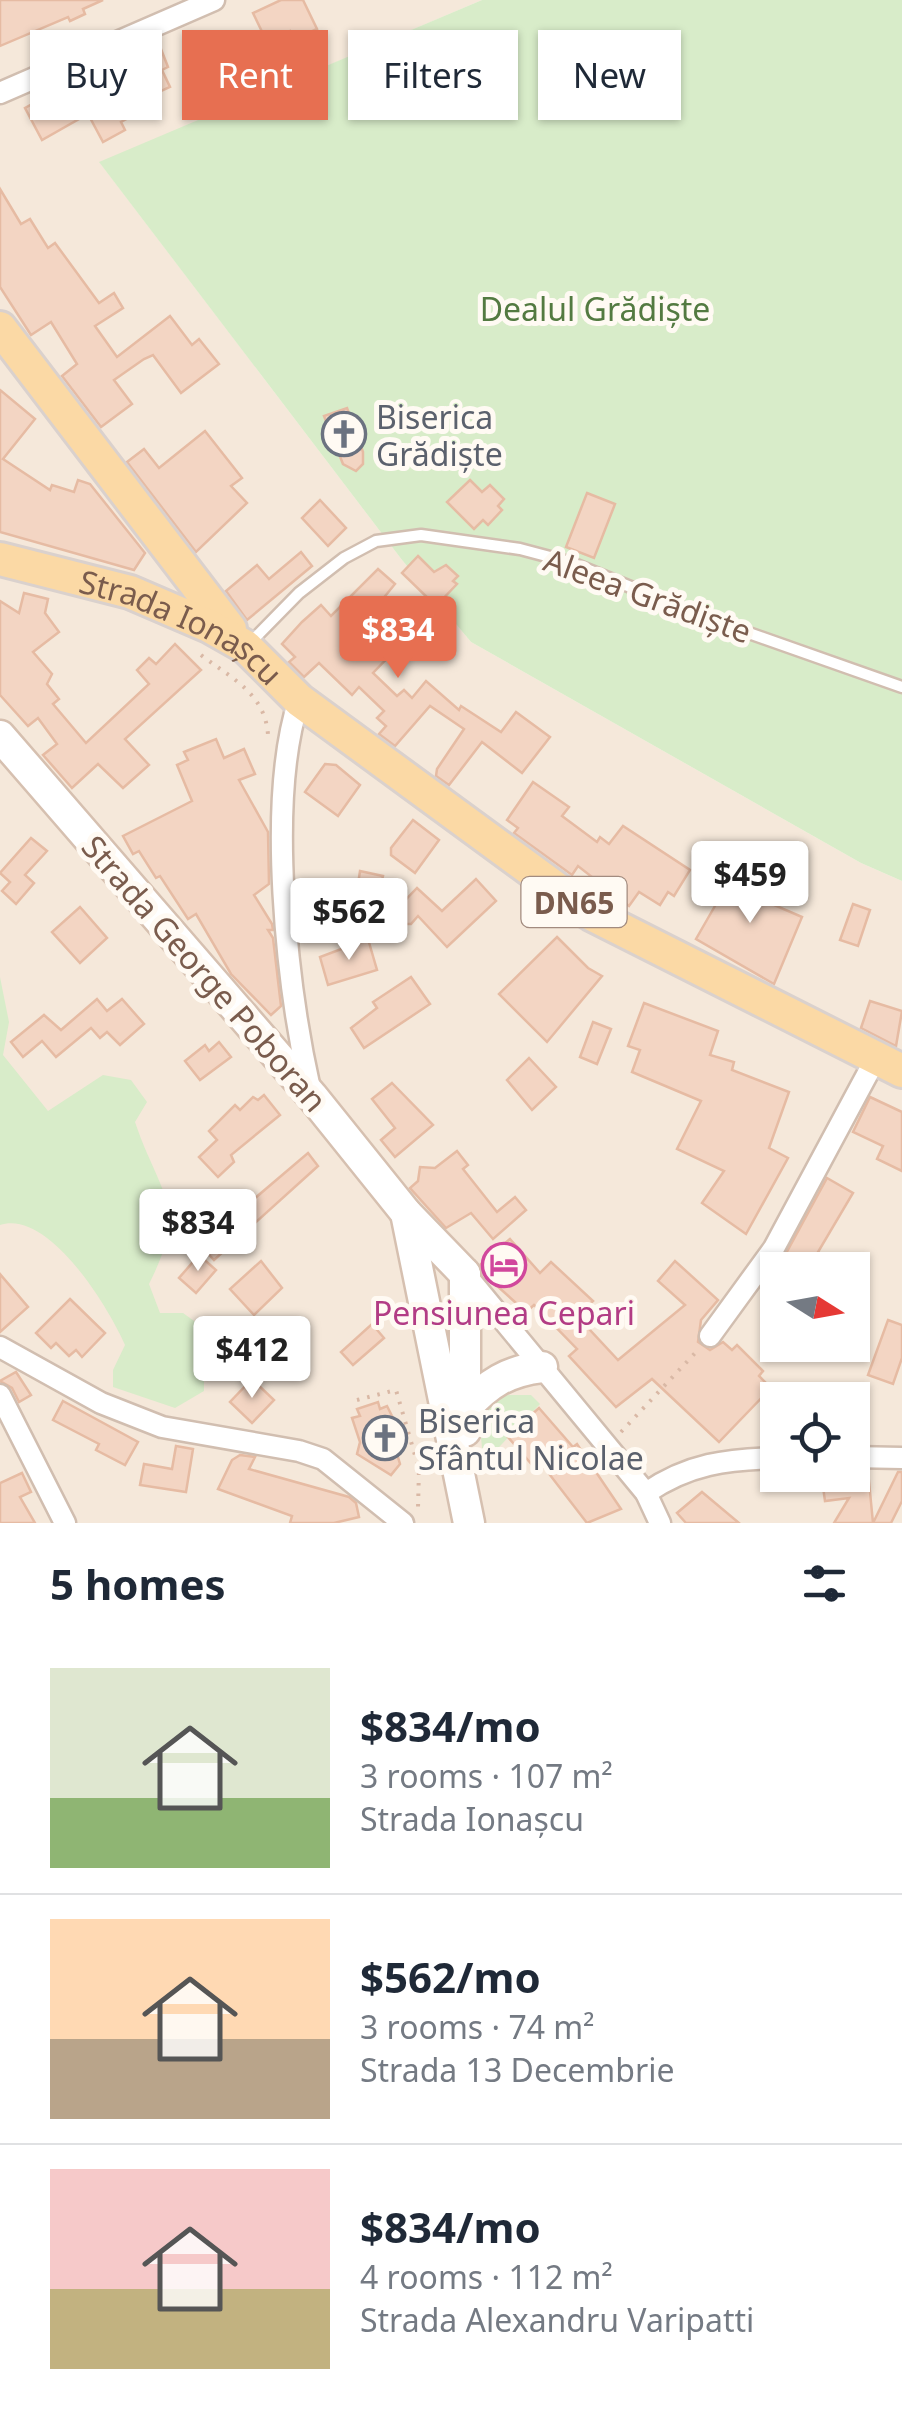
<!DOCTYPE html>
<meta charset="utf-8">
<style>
:root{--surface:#fff;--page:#f6f6f7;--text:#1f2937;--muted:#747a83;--line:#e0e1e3;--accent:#e76f51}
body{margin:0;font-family:"Noto Sans",sans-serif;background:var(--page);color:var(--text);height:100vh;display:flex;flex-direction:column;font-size:38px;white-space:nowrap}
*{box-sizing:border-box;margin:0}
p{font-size:32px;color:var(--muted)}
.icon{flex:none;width:55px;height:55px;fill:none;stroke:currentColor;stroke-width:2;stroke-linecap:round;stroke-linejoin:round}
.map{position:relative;height:1523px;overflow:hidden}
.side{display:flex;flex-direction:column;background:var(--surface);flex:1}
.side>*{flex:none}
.banner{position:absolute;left:30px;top:30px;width:842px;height:90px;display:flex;gap:20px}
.needle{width:65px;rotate:101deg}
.fabs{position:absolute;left:760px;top:1252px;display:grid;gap:20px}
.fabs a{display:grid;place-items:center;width:110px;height:110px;border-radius:0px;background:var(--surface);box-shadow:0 2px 8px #0004;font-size:50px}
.price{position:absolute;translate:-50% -85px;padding:0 22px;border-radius:10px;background:#fff;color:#222;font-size:32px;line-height:65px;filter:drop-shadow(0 2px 5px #0008)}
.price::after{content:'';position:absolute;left:50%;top:60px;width:30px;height:22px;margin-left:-15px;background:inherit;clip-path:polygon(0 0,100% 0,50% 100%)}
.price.active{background:var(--accent);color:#fff}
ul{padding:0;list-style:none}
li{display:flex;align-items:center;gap:30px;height:250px;padding:0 50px}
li+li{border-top:2px solid var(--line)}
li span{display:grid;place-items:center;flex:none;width:280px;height:200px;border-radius:0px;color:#555}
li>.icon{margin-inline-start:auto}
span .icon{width:120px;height:120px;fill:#fffc;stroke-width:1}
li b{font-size:42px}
h2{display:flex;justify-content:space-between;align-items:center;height:120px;padding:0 50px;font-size:42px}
.chip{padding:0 35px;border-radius:0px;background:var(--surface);box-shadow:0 2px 8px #0004;font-size:35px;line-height:90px}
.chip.active{background:var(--accent);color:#fff}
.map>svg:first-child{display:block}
.residential{fill:#f5e8da;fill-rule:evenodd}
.green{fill:#d8ecc9}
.building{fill:#f3d5c3;stroke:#e6bba3;stroke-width:2.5}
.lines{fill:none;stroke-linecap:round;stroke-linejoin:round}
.service-casing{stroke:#d1beb0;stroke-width:15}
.minor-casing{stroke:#d1beb0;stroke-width:25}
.secondary-casing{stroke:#d6c0b0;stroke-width:35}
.primary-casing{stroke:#dad1cd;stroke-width:38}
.path{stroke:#d9b8a5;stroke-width:4;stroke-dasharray:2.5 8;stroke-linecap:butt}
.service{stroke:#fff;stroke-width:10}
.minor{stroke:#fff;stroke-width:20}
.secondary{stroke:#fff;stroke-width:30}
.primary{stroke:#fbd9a5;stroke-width:32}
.labels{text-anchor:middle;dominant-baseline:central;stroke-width:10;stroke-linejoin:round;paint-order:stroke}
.shield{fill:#fffaf3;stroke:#a28b7f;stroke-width:2.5}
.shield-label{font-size:30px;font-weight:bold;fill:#7a5c4d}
.park-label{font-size:32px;fill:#537a41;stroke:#fffaf3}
.worship-label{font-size:32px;fill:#5b616d;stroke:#fffaf3;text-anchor:start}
.street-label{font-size:32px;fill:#7a5c4d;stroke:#fffaf3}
.hotel-label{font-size:32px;fill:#b23c85;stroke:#fffaf3}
</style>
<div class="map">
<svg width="902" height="1523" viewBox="0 0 902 1523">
<rect width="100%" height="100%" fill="#fdf6ec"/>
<path class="residential" d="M 0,0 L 482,0 L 100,163 L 402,560 L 471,642 L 861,863 L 902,881 L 902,1523 L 0,1523 ZM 778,1270 L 852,1270 L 852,1345 L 778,1345 ZM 778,1400 L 852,1400 L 852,1475 L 778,1475 Z"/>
<g class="green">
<path d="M 482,0 L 902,0 L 902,881 L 861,863 L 471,642 L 402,560 L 99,162 Z"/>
<path d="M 0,977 L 9,1022 L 3,1055 L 48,1111 L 103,1075 L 131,1080 L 147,1102 L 135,1122 C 160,1196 189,1205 149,1284 L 160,1313 L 183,1313 L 204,1328 L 204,1391 L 175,1408 L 113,1387 L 113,1370 L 125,1345 C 109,1308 49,1209 0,1225 Z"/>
<path d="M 508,1395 L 531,1395 L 540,1404 L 484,1463 C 480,1431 474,1408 508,1395 Z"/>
</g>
<g class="building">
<path d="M 0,0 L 103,0 L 83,9 L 85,14 L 70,21 L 68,17 L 0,46 Z"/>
<path d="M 281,0 L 303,0 L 317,29 L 293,40 L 290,31 L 267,42 L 253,13 Z"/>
<path d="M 159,44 L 168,67 L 162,70 L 170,87 L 152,95 L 156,103 L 121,122 L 125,130 L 103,142 L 88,114 L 42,140 L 25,108 L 74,81 L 76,85 L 94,74 L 98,81 Z"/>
<path d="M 0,189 L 21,224 L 30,219 L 48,248 L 55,243 L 99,303 L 114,293 L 123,308 L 95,326 L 117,357 L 170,316 L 192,345 L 199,339 L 219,364 L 181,393 L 153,355 L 144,359 L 114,380 L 132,404 L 101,427 L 62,376 L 77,364 L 51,322 L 31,335 L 0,287 Z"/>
<path d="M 0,390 L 35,419 L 3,459 L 50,490 L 52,485 L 74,492 L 78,480 L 90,484 L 145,553 L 134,570 L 0,532 Z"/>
<path d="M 347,408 L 363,452 L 363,464 L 356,471 L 343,464 L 324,416 Z"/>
<path d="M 205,431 L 242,478 L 231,486 L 247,503 L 196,552 L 127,462 L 144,449 L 159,468 Z"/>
<path d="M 470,480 L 482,492 L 490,485 L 504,499 L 498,506 L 502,510 L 488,525 L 483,520 L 474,529 L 447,502 Z"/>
<path d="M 587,493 L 615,504 L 594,558 L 566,547 Z"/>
<path d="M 320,500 L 346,528 L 328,546 L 302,518 Z"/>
<path d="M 301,552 L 312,566 L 247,620 L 226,591 L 257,565 L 269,579 Z"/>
<path d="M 418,556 L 434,572 L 446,565 L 458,576 L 453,581 L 457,584 L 436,606 L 402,573 Z"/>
<path d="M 378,569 L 395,584 L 368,617 L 399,646 L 373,673 L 397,696 L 404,690 L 412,698 L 426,681 L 459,710 L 461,706 L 501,732 L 516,712 L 550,737 L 522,773 L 482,742 L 449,785 L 436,776 L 437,769 L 464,729 L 430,706 L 395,746 L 379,734 L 386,726 L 377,718 L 384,711 L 359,687 L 352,695 L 319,663 L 304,677 L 289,662 L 295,657 L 282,644 L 302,622 L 321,605 L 331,616 Z"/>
<path d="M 24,593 L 48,599 L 45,613 L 59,632 L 33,652 L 52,674 L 47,684 L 59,699 L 53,704 L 86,743 L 149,684 L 137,670 L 149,658 L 156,664 L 175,644 L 201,670 L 125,739 L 149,765 L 123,788 L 98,764 L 72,788 L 43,755 L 57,744 L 38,718 L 28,726 L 0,695 L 0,601 L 19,613 Z"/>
<path d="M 216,739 L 224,758 L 244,749 L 255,774 L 239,780 L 268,832 L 269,884 L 254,895 L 272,924 L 273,930 L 268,930 L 273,938 L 281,1006 L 271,1015 L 231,974 L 196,914 L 188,919 L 160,876 L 156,878 L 139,851 L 133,854 L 123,836 L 192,801 L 177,765 L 188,760 L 184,752 Z"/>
<path d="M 325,764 L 336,765 L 360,785 L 338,816 L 305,792 Z"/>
<path d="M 533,782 L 569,807 L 562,816 L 597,842 L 600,837 L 609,844 L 623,826 L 690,870 L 674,896 L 668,892 L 660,905 L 639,892 L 629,906 L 578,866 L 572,875 L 514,833 L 518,828 L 507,820 Z"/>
<path d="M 413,820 L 439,840 L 415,873 L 391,855 L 391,848 Z"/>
<path d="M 31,838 L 47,851 L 25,875 L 34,883 L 16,904 L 2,891 L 10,882 L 0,873 Z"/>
<path d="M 730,866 L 774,890 L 767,902 L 802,917 L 774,984 L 696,939 L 723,892 L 720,884 Z"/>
<path d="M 360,871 L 383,876 L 377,902 L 358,884 Z"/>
<path d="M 476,879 L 496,901 L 447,947 L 418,916 L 411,924 L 401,924 L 391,915 L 417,888 L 442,911 Z"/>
<path d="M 357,903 L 364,926 L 305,928 L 304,912 L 319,911 L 318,904 Z"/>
<path d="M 853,904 L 870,910 L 858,946 L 840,940 Z"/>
<path d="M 80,907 L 107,938 L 80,963 L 52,932 Z"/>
<path d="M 557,937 L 588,968 L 602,976 L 547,1042 L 499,994 Z"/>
<path d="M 368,939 L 377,970 L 328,985 L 320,957 Z"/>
<path d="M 411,977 L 430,1004 L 364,1048 L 351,1028 L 377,1008 L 373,1002 Z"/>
<path d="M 97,999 L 107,1011 L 122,999 L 144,1024 L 120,1045 L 107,1032 L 100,1038 L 91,1028 L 56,1057 L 42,1041 L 23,1057 L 11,1042 L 44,1015 L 61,1030 Z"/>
<path d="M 870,1001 L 902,1011 L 896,1046 L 861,1028 Z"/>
<path d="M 644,1003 L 718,1031 L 710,1055 L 734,1062 L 732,1070 L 789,1092 L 769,1148 L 788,1158 L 746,1234 L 702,1203 L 724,1171 L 677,1149 L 701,1101 L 632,1072 L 640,1050 L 628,1046 Z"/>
<path d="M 593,1022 L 611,1029 L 597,1064 L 580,1057 Z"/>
<path d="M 219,1042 L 231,1057 L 200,1080 L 185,1061 L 205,1045 L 209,1051 Z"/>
<path d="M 529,1058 L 556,1087 L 532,1110 L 507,1080 Z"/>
<path d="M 392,1083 L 433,1125 L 395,1157 L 381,1140 L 395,1128 L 372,1099 Z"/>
<path d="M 264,1095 L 280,1115 L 231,1155 L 234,1162 L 218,1177 L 199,1157 L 217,1140 L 209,1131 L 235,1105 L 240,1110 L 253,1097 L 258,1100 Z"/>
<path d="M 870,1097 L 902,1112 L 902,1171 L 877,1159 L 883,1146 L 853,1132 Z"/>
<path d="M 457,1151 L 468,1165 L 463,1169 L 497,1212 L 515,1197 L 526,1210 L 493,1239 L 471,1213 L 446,1228 L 410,1188 L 418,1181 L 420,1167 L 435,1168 Z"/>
<path d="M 308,1153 L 318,1166 L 214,1260 L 200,1245 Z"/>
<path d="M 827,1178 L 853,1193 L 818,1252 L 851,1270 L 803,1270 L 783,1259 Z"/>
<path d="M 510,1239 L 540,1273 L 551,1262 L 593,1301 L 577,1316 L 618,1360 L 685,1305 L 658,1281 L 675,1261 L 718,1300 L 701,1320 L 698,1342 L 710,1350 L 723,1342 L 732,1350 L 737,1345 L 763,1371 L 759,1376 L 771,1388 L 719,1442 L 652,1379 L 616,1407 L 569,1356 L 577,1349 L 534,1305 L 526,1312 L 484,1274 L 481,1264 Z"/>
<path d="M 199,1255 L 216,1270 L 196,1293 L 179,1278 Z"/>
<path d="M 261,1261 L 282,1288 L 254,1315 L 230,1289 Z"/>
<path d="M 0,1274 L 28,1307 L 0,1332 Z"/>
<path d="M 70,1299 L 105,1333 L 82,1357 L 76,1350 L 69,1356 L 56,1343 L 51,1348 L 36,1333 Z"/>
<path d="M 888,1320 L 902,1325 L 902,1358 L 893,1384 L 868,1375 Z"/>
<path d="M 372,1324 L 384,1338 L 353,1365 L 341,1352 Z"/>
<path d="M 16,1372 L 31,1395 L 19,1402 L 12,1388 L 0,1381 Z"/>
<path d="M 252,1379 L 274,1400 L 252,1423 L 230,1402 Z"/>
<path d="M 63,1401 L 138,1442 L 125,1465 L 96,1450 L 99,1444 L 53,1420 Z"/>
<path d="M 378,1402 L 380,1409 L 387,1406 L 402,1436 L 397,1454 L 400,1464 L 391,1475 L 357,1454 L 360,1442 L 352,1418 L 360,1416 L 357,1409 Z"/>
<path d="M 539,1408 L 573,1447 L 577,1444 L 621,1509 L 587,1523 L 540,1462 L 534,1467 L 507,1436 Z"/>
<path d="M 176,1446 L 193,1449 L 186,1492 L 140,1485 L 144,1464 L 172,1469 Z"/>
<path d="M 240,1455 L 255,1457 L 249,1469 L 349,1497 L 356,1503 L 359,1517 L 334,1523 L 290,1523 L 292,1516 L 218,1489 L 232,1460 Z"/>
<path d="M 864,1471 L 868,1471 L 873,1523 L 898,1472 L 902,1472 L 902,1501 L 891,1523 L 834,1523 L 849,1498 L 825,1501 L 822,1480 L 860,1477 Z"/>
<path d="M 22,1473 L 31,1492 L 20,1497 L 35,1523 L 0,1523 L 0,1483 Z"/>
<path d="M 702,1492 L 739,1523 L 686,1523 L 677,1513 Z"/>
</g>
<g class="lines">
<defs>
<path id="service" d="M 248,645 L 299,593 L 344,558 L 376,541 L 421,535 L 520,549 L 569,562 L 712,620 L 902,687"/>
<g id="minor">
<path d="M 0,93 L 214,0"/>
<path d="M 299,700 C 266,800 287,986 310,1089"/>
<path d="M 465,1274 L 646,1493 L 660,1523"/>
<path d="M 710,1336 L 774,1248 L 876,1058"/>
<path d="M 0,1347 L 101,1403 L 162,1427 L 299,1451 L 323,1459 L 403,1523"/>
<path d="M 0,1395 L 65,1523"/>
<path d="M 852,1457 L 902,1458"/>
<path d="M 646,1493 C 688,1464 727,1459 778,1458"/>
</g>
<g id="secondary">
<path d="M 0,736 L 312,1096 L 406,1213 L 465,1274"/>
<path d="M 406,1213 L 469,1523"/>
<path d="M 465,1274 L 465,1431"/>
<path d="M 465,1409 C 488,1383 508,1371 542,1367"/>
</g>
<g id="primary">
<path d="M 0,328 L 230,629"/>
<path id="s1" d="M 0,559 L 130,592 L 209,626 L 246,647 L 299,700 L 591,914 L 902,1071"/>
</g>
</defs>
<use href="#service" class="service-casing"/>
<use href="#minor" class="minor-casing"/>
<use href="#secondary" class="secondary-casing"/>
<use href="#primary" class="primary-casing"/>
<g class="path">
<path d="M 201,655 C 232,679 265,693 268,735"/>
<path d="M 357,1400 L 396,1390 L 419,1469 L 418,1508"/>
<path d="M 621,1432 L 697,1351"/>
</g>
<use href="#service" class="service"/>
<use href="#minor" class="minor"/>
<use href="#secondary" class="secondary"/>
<use href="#primary" class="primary"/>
</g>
<defs>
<symbol id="church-ring" viewBox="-11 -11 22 22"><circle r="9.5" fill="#fffaf3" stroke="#6b7280" stroke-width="1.5"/><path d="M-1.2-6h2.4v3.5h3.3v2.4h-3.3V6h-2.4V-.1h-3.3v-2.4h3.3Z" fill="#6b7280"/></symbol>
<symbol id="hotel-ring" viewBox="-11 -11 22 22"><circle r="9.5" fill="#fffaf3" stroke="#d1479c" stroke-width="1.5"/><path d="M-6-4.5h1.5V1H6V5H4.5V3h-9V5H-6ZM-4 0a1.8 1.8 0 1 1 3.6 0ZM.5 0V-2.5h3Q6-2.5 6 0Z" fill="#d1479c"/></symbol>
</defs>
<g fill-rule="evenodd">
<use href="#church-ring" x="319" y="409" width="50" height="50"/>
<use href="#hotel-ring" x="479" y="1240" width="50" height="50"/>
<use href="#church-ring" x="360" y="1413" width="50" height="50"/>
</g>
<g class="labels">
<rect class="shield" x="521.5" y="877" width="105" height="50" rx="8"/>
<g class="shield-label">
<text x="574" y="902">DN65</text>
</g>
<g class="park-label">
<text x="595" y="308">Dealul Grădiște</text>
</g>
<g class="worship-label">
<text x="376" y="416">Biserica<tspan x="376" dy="37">Grădiște</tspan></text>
<text x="418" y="1420">Biserica<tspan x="418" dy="37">Sfântul Nicolae</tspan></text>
</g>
<g class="street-label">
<text transform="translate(648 595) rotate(20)">Aleea Grădiște</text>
<text stroke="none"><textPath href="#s1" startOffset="195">Strada Ionașcu</textPath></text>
<text transform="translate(205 973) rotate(49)">Strada George Poboran</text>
</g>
<g class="hotel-label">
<text x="504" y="1312">Pensiunea Cepari</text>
</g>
</g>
</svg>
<div class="fabs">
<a><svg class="needle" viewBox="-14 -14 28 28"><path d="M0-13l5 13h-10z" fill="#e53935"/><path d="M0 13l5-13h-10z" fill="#747a83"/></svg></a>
<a><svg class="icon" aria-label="locate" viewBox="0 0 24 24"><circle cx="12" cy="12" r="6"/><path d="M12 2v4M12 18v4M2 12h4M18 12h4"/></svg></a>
</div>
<b class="price active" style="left:398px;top:681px">$834</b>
<b class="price" style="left:750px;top:926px">$459</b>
<b class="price" style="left:349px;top:963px">$562</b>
<b class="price" style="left:198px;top:1274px">$834</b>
<b class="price" style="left:252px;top:1401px">$412</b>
<div class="banner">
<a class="chip">Buy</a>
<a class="chip active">Rent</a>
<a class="chip">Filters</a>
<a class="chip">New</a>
</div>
</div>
<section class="side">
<h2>5 homes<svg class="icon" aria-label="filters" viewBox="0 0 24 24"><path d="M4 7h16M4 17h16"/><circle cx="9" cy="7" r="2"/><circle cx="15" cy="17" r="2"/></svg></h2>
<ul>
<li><span style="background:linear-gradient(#dfe7d0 65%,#8fb573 0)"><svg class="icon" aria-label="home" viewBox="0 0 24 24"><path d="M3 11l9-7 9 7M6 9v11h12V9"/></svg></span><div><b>$834/mo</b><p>3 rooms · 107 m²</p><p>Strada Ionașcu</p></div></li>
<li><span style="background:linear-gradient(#ffd9b3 60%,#b9a48a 0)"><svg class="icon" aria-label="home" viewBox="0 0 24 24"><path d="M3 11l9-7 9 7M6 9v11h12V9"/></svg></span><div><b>$562/mo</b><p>3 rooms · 74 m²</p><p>Strada 13 Decembrie</p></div></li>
<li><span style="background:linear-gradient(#f6c9c9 60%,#c2b280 0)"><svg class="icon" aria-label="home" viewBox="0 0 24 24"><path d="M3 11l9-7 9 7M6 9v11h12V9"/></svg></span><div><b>$834/mo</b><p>4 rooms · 112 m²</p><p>Strada Alexandru Varipatti</p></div></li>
</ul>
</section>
